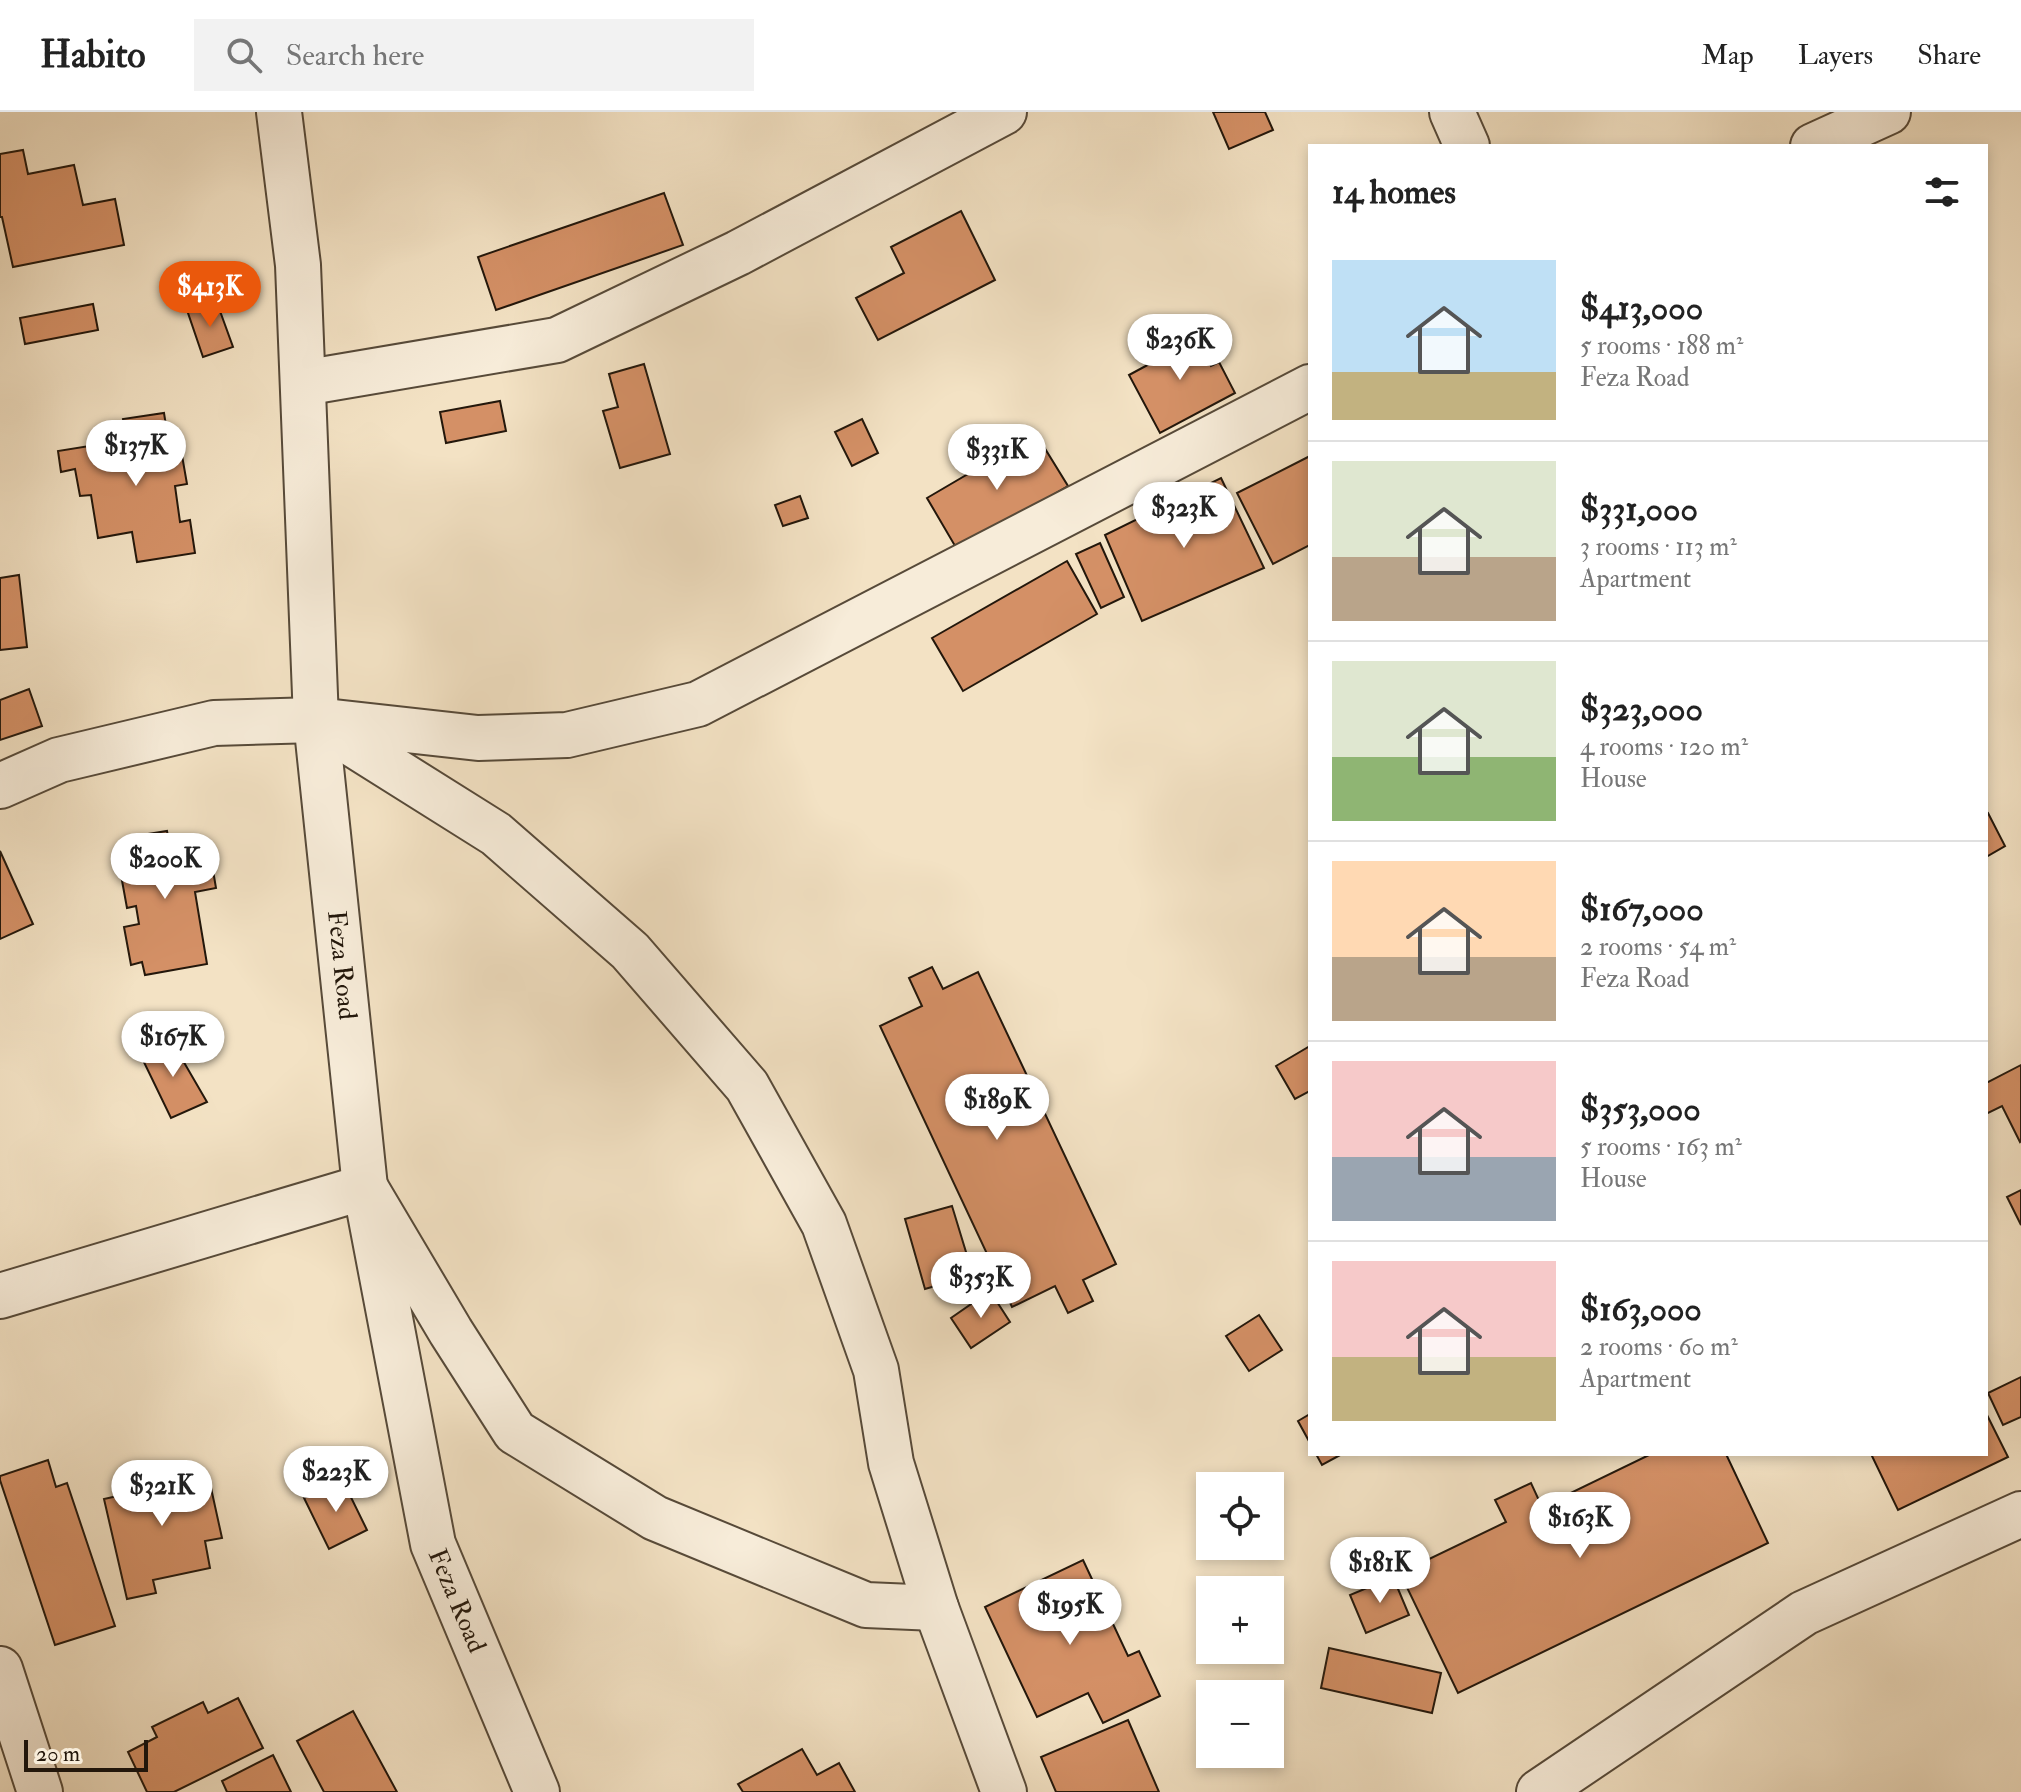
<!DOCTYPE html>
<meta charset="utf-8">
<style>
:root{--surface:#fff;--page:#f2f2f2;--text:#222;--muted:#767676;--line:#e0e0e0;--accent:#ea580c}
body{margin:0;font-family:"IM FELL Double Pica",serif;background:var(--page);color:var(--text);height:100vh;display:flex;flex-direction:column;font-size:30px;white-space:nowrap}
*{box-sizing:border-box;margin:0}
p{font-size:26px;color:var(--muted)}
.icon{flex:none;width:44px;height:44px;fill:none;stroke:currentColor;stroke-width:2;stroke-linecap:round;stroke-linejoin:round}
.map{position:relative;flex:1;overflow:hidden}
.sheet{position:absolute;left:1308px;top:32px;width:680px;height:1312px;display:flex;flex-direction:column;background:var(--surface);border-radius:0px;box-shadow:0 4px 12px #0003}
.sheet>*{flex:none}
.controls{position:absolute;left:1196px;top:1360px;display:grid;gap:16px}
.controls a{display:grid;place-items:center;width:88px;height:88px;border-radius:0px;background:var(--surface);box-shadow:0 4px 12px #0003;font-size:40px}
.scale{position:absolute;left:24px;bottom:20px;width:124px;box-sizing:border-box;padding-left:8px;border:4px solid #23170b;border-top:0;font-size:22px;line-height:28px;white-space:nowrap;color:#23170b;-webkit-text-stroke:6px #f7ecd9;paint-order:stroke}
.price{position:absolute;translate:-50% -68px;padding:0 18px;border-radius:28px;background:#fff;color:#222;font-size:26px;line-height:52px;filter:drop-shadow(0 2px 4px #0008)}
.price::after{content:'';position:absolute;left:50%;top:48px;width:24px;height:18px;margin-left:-12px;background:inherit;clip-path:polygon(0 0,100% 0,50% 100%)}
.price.on{background:var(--accent);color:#fff}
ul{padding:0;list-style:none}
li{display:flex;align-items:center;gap:24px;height:200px;padding:0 24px}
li+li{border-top:2px solid var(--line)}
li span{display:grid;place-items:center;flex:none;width:224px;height:160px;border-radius:0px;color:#555}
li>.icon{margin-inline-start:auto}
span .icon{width:96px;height:96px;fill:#fffc;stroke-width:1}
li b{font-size:34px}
h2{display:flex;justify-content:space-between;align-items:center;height:96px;padding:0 24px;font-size:34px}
header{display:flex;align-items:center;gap:48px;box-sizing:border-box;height:112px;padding:0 40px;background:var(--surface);border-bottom:2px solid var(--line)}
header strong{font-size:38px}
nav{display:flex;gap:44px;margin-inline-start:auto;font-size:28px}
.search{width:560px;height:72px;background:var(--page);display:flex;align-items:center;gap:20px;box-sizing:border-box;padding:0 28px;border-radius:0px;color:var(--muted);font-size:30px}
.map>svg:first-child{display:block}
.building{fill:#d49066;stroke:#23170b;stroke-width:2}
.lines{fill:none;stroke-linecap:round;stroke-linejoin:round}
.minor-casing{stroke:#574a39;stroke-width:48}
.minor{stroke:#f7ecd9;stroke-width:44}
.labels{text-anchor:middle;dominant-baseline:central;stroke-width:6;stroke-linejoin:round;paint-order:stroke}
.street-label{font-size:26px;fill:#23170b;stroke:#f7ecd9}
</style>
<header>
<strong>Habito</strong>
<div class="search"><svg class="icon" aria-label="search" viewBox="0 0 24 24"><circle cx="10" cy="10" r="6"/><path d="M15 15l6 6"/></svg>Search here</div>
<nav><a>Map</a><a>Layers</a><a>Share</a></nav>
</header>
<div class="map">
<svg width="2021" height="1680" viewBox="0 0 2021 1680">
<rect width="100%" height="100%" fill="#f3e2c4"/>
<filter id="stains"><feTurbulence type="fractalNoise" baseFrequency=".0025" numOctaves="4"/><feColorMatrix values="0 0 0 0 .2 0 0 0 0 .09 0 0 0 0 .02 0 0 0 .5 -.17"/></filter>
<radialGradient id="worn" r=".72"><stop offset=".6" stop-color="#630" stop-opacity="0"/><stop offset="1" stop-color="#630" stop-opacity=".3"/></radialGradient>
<g class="building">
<path d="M 1213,0 L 1265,0 L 1273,18 L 1229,37 Z"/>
<path d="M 23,38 L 28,62 L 74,53 L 83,93 L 115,87 L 124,133 L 13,155 L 2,105 L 0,105 L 0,42 Z"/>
<path d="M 664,81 L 683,133 L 496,198 L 478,145 Z"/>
<path d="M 961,99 L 995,168 L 878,228 L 856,186 L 904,161 L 891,135 Z"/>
<path d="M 216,188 L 233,235 L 203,245 L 187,198 Z"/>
<path d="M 93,192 L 98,218 L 25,232 L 20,206 Z"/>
<path d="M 1192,217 L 1211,254 L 1219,250 L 1235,281 L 1160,321 L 1129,263 L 1155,249 L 1150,239 Z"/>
<path d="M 644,252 L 670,342 L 620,356 L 603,299 L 618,295 L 609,262 Z"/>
<path d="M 500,289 L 506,319 L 446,331 L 440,300 Z"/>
<path d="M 164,301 L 169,333 L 180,332 L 187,372 L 175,374 L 180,410 L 190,408 L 195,441 L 137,450 L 132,420 L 98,426 L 91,383 L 80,384 L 75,357 L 61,360 L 58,339 L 127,328 L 123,307 Z"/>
<path d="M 862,307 L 878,341 L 852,354 L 835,320 Z"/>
<path d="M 1036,322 L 1068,374 L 958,439 L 927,386 Z"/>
<path d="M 1310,344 L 1310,433 L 1273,452 L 1237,381 Z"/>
<path d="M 1221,366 L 1264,456 L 1142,509 L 1105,423 Z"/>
<path d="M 800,384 L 808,406 L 783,414 L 775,393 Z"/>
<path d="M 1100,431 L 1124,485 L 1101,496 L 1076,442 Z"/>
<path d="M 1067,449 L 1097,502 L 963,579 L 932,526 Z"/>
<path d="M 19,463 L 27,535 L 0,538 L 0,466 Z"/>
<path d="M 29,577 L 42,614 L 0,628 L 0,588 Z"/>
<path d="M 1988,701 L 2005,734 L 1986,745 L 1986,702 Z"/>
<path d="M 167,719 L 170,736 L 208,729 L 216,776 L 195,780 L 207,852 L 145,863 L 142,850 L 131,853 L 124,815 L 139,812 L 136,794 L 127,796 L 117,741 L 132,739 L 129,725 Z"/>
<path d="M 0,739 L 33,812 L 0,827 Z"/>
<path d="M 932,855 L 943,877 L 978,860 L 1116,1152 L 1083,1168 L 1093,1189 L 1068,1201 L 1055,1174 L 1012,1195 L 880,914 L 922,894 L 909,866 Z"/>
<path d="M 171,928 L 207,990 L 171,1006 L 140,942 Z"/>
<path d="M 1310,934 L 1310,979 L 1295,987 L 1276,954 Z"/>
<path d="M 2021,953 L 2021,1029 L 2020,1030 L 2002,994 L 1986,1002 L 1986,971 Z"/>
<path d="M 2021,1078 L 2021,1113 L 2007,1085 Z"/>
<path d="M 952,1094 L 973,1163 L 925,1177 L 905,1107 Z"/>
<path d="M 990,1179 L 1010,1210 L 971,1236 L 951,1206 Z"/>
<path d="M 1259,1203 L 1282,1238 L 1249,1259 L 1226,1224 Z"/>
<path d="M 2021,1265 L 2021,1305 L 2003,1313 L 1988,1281 Z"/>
<path d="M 1986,1301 L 2008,1345 L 1898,1398 L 1871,1342 L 1986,1342 Z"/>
<path d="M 1310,1302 L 1310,1331 L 1298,1309 Z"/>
<path d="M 1316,1342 L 1342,1342 L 1322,1353 Z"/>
<path d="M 1651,1342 L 1726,1342 L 1768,1431 L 1458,1581 L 1400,1461 L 1506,1410 L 1495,1388 L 1531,1371 L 1542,1395 Z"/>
<path d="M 48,1348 L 56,1375 L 67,1371 L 115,1514 L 55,1533 L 0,1368 L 0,1364 Z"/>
<path d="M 190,1351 L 196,1379 L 211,1376 L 222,1426 L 205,1429 L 210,1456 L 153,1468 L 156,1481 L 127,1487 L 104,1387 L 131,1381 L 127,1365 Z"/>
<path d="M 342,1367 L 367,1418 L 329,1437 L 304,1386 Z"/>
<path d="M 1083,1448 L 1128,1544 L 1139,1539 L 1160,1584 L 1103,1611 L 1088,1581 L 1037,1605 L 985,1495 Z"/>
<path d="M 1393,1465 L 1409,1503 L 1366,1521 L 1350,1483 Z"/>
<path d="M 1329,1536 L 1441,1561 L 1432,1601 L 1321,1576 Z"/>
<path d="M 238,1586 L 263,1636 L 174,1680 L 147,1680 L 128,1640 L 157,1625 L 152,1615 L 203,1590 L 208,1601 Z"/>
<path d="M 353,1599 L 397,1680 L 324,1680 L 297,1629 Z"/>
<path d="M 1128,1608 L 1159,1680 L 1056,1680 L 1041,1645 Z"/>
<path d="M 802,1637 L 817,1663 L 839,1651 L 855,1680 L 743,1680 L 738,1672 Z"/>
<path d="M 273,1643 L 291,1680 L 227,1680 L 222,1669 Z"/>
</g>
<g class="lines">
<defs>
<g id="minor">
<path id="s1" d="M 279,0 L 298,153 L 316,608 L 365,1075 L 433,1432 L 537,1680"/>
<path d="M 1452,0 L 1467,34"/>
<path d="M 1813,34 L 1888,0"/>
<path d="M 303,271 L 557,228 L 738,141 L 1004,0"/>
<path d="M 324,614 L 496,722 L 630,839 L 747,974 L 824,1112 L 876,1258 L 891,1351 L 936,1496 L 1004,1680"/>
<path d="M 0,674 L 59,648 L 214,611 L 316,608 L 478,626 L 567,623 L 698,592 L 1310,275"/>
<path d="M 0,1184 L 365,1075 L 451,1220 L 515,1320 L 655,1406 L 866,1493 L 936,1496"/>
<path d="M 0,1557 L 40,1680"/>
<path d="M 1539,1680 L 1804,1501 L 2021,1402"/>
</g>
</defs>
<use href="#minor" class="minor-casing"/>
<use href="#minor" class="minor"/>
</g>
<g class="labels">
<g class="street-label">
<text stroke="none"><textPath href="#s1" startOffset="856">Feza Road</textPath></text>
<text stroke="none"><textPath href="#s1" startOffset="1504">Feza Road</textPath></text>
</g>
</g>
<rect width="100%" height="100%" filter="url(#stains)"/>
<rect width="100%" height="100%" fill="url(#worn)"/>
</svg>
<div class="controls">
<a><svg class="icon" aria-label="locate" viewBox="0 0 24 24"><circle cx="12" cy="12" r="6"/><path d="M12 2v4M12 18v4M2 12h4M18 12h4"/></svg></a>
<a>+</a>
<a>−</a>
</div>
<div class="scale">20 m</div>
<b class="price on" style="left:210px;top:217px">$413K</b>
<b class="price" style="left:1180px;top:270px">$236K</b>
<b class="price" style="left:136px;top:376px">$137K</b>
<b class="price" style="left:997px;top:380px">$331K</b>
<b class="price" style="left:1184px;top:438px">$323K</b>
<b class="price" style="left:165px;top:789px">$200K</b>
<b class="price" style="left:173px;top:967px">$167K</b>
<b class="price" style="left:997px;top:1030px">$189K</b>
<b class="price" style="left:981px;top:1208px">$353K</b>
<b class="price" style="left:336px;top:1402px">$223K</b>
<b class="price" style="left:162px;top:1416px">$321K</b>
<b class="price" style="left:1580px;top:1448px">$163K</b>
<b class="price" style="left:1380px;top:1493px">$181K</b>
<b class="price" style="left:1070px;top:1535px">$195K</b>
<section class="sheet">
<h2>14 homes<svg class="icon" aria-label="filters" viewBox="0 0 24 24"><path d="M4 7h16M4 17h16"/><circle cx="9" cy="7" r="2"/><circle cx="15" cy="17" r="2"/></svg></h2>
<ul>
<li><span style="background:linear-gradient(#bfe0f5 70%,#c2b280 0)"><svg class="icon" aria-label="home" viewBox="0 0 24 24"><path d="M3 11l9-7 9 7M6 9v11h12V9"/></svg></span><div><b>$413,000</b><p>5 rooms · 188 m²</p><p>Feza Road</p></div></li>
<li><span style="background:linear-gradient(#dfe7d0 60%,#b9a48a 0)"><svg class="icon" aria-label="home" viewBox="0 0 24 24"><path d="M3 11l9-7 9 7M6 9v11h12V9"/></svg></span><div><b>$331,000</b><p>3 rooms · 113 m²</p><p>Apartment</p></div></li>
<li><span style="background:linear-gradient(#dfe7d0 60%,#8fb573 0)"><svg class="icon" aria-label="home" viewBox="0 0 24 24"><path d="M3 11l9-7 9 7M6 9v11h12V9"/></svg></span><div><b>$323,000</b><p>4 rooms · 120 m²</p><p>House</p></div></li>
<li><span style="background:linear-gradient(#ffd9b3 60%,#b9a48a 0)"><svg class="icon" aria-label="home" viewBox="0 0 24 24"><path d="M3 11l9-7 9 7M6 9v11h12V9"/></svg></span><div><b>$167,000</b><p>2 rooms · 54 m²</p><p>Feza Road</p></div></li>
<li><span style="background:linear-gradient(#f6c9c9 60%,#9aa5b1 0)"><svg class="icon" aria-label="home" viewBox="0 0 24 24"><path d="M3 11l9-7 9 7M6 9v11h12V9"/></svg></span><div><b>$353,000</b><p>5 rooms · 163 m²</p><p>House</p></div></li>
<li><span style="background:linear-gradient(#f6c9c9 60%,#c2b280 0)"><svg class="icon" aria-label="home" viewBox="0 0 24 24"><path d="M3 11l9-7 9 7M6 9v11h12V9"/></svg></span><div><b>$163,000</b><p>2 rooms · 60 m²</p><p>Apartment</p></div></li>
</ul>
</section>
</div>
